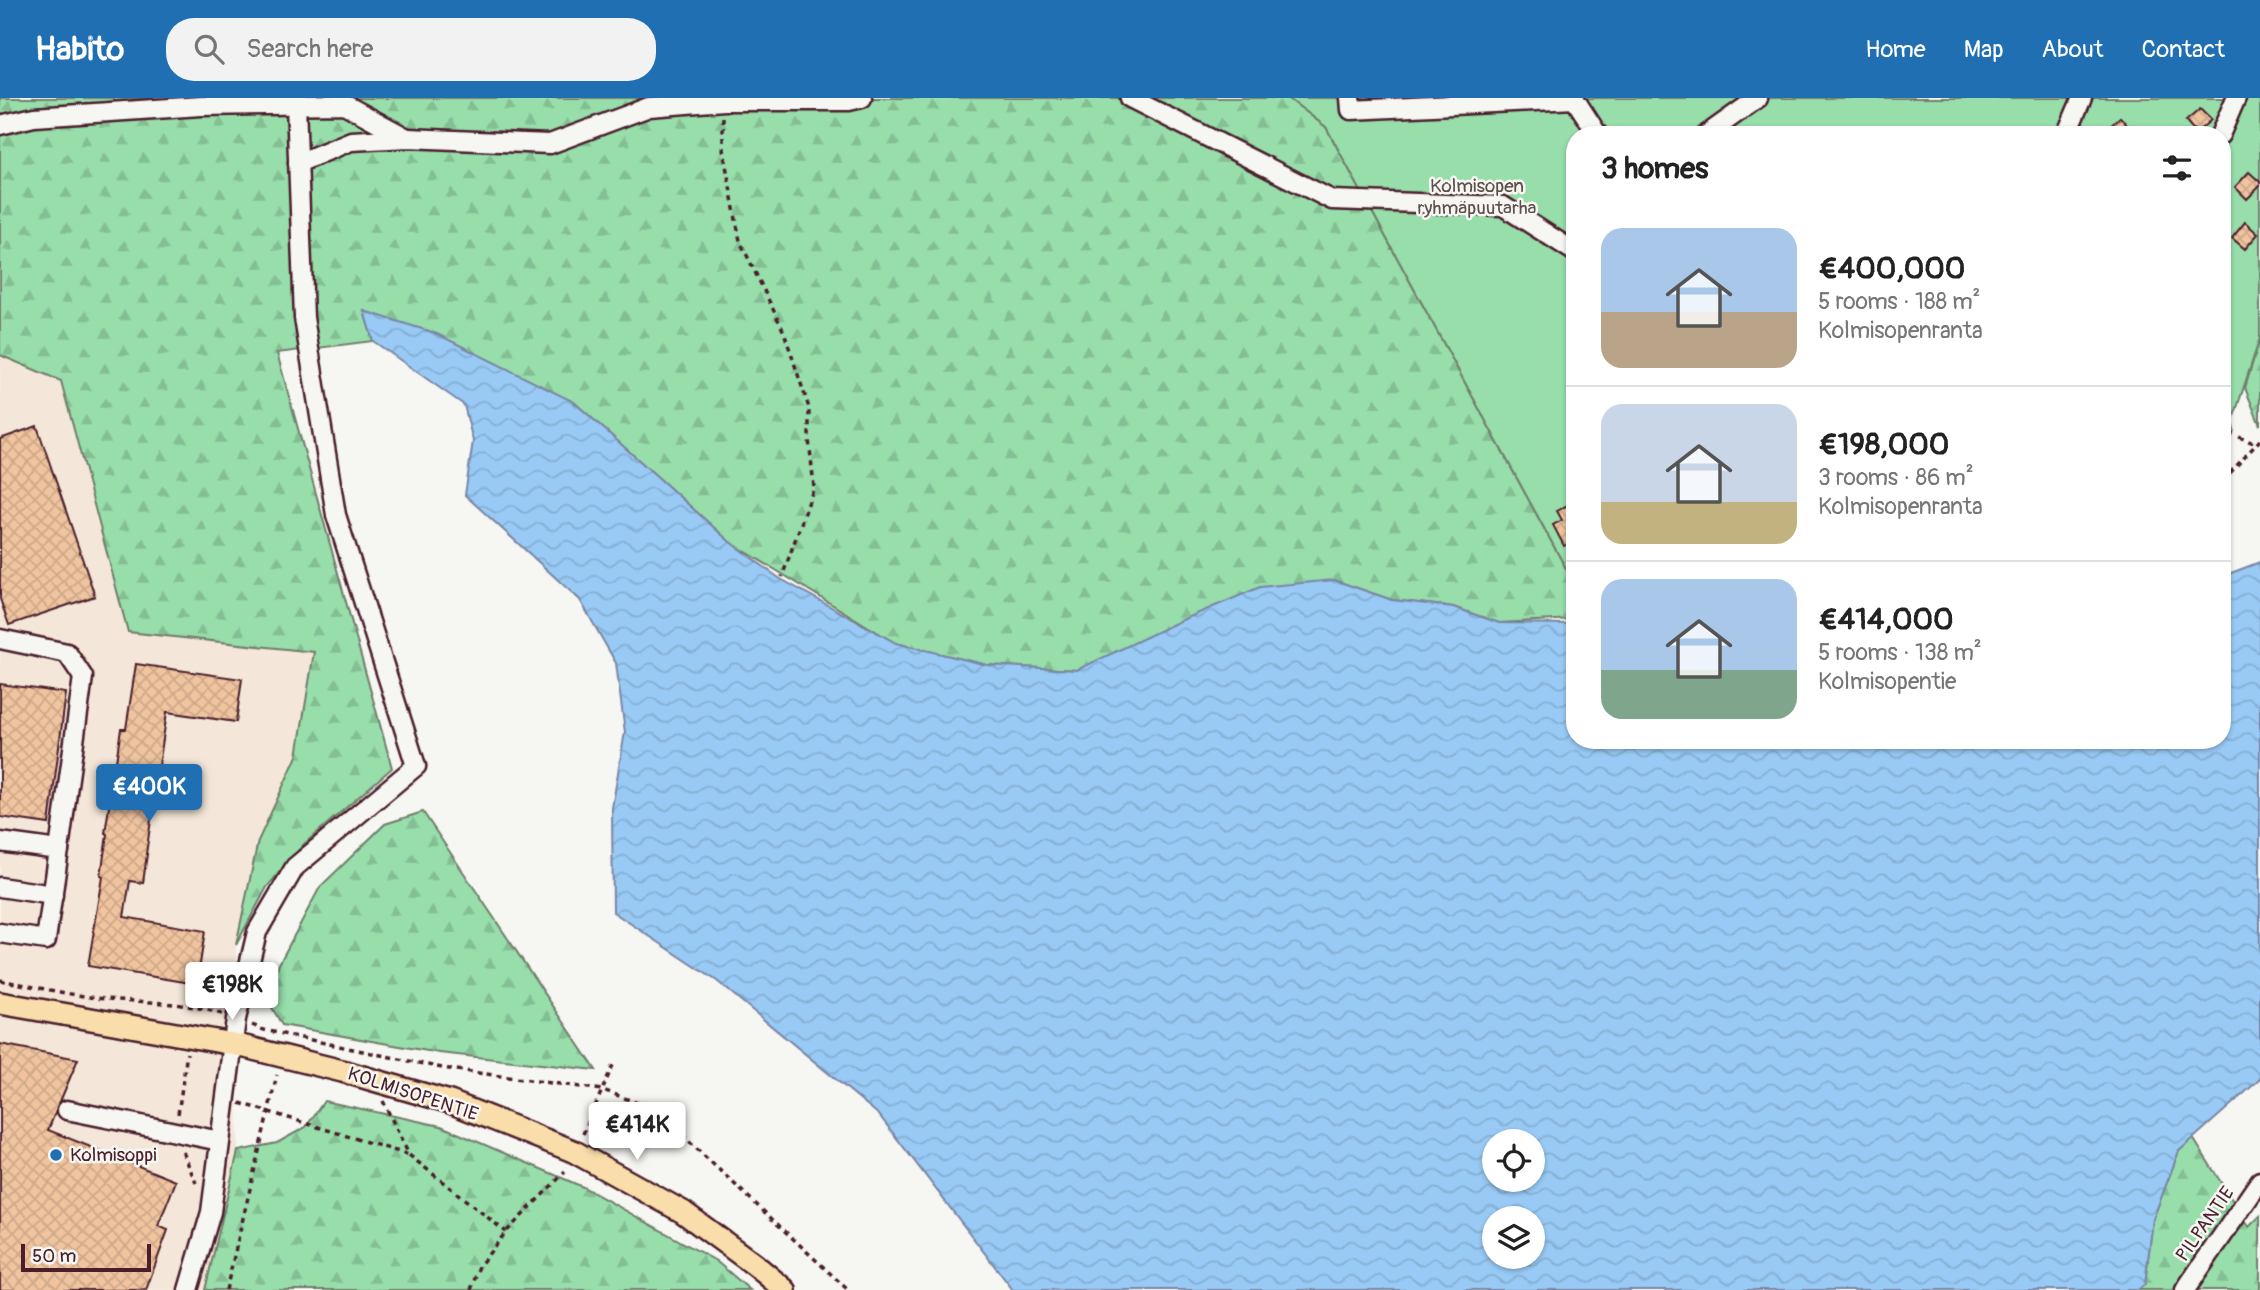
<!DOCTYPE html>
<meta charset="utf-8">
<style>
:root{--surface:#fff;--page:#f2f2f2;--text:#222;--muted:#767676;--line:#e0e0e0;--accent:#1f6fb2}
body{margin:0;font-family:Pangolin,sans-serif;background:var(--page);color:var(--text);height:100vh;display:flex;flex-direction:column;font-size:26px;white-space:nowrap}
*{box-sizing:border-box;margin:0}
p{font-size:23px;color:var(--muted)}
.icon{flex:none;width:38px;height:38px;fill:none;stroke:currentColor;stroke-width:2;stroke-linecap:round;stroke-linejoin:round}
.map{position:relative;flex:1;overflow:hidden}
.side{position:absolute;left:1566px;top:28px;width:665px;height:623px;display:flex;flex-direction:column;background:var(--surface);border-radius:28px;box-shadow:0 2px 5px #0004}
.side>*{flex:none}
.buttons{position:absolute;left:1482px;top:1031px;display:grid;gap:14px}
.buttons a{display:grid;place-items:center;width:63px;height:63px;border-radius:50%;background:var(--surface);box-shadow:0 2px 5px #0004;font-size:35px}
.scale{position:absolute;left:21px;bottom:18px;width:130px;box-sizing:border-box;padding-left:7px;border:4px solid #4a1f2b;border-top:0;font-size:19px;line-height:24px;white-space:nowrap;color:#4a1f2b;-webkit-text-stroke:5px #f6f6f2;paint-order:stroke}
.price{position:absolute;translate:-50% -60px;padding:0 16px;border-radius:7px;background:#fff;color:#222;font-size:23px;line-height:46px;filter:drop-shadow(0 2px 4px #0008)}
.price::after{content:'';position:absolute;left:50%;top:42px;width:21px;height:16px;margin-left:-10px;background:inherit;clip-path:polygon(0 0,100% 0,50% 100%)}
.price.current{background:var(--accent);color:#fff}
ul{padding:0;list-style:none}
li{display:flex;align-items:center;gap:21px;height:175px;padding:0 35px}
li+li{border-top:2px solid var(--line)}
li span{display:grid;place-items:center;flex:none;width:196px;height:140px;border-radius:21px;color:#555}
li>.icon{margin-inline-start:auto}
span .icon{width:84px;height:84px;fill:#fffc;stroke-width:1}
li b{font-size:30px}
h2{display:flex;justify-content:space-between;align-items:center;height:84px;padding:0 35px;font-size:30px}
header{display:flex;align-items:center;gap:42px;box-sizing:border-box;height:98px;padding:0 35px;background:var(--accent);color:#fff}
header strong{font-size:33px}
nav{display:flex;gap:38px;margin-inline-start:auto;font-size:24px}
.search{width:490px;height:63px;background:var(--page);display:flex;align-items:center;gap:18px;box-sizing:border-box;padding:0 24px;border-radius:28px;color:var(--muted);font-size:26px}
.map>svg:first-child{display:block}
.built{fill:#f4e7d9}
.forest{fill:url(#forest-firs);stroke:#707e6b;stroke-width:2}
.garden{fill:#97deab;stroke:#707e6b;stroke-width:2}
.water{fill:url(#water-waves);stroke:#7986a4;stroke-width:2;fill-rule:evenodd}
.building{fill:url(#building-cross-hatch);stroke:#4a1f2b;stroke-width:2}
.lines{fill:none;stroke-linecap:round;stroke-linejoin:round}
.minor-casing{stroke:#4a1f2b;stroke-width:23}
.major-casing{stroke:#4a1f2b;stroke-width:26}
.path{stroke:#4a1f2b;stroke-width:3.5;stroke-dasharray:5 5;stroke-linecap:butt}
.minor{stroke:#f6f6f2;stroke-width:18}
.major{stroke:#f9deab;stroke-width:21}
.poi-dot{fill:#1f6fb2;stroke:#f6f6f2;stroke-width:2.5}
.labels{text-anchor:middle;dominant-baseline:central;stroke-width:5;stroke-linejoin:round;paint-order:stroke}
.park-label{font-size:19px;fill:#5d4f4b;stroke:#f6f6f2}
.street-label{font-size:19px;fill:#4a1f2b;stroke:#f6f6f2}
.poi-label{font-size:19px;fill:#4a1f2b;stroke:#f6f6f2;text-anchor:start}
</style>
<header>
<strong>Habito</strong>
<div class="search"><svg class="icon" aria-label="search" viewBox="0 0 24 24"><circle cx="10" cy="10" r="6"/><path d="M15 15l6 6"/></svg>Search here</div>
<nav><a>Home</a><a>Map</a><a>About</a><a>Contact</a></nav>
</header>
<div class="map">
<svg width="2260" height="1192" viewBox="0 0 2260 1192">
<defs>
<pattern id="forest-firs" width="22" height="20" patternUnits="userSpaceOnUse" patternTransform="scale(1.75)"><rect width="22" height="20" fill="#97deab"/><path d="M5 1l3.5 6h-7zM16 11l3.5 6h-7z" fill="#84be93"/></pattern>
<pattern id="water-waves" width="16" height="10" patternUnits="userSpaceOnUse" patternTransform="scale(1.75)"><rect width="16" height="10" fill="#98caf5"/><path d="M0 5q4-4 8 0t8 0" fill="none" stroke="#84add2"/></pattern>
<pattern id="building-cross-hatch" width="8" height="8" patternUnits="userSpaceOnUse" patternTransform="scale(1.75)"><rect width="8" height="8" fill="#efc49f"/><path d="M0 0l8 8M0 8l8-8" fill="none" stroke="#cea889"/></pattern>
</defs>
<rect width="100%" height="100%" fill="#f6f6f2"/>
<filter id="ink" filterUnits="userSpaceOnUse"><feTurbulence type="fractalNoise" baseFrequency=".0143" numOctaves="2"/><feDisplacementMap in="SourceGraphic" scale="14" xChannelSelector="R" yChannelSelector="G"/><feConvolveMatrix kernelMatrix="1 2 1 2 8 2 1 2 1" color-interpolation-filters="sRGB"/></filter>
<g filter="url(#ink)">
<path class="built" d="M 0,257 L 60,283 L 128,534 L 314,553 L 297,658 L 258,743 L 236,847 L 238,1053 L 205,1192 L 0,1192 Z"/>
<g class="forest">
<path d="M 0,0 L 1288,0 L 1326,29 L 1575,487 L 1575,521 L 1499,525 L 1453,509 L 1392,502 L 1334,482 L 1077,572 L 987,567 L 895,545 L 730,444 L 574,304 L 364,213 L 373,243 L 277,255 L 392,670 L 304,746 L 267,789 L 236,847 L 258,743 L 297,658 L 314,554 L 128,534 L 61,283 L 0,257 Z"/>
<path d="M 2260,240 L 2260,327 L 2245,290 Z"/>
<path d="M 423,714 L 596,972 L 439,955 L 282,927 L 267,901 L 279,866 L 320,789 L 385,726 Z"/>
<path d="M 324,1003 L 441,1028 L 583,1089 L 716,1163 L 750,1192 L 205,1192 L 238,1053 L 277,1045 L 306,1029 Z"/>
<path d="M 2193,1040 L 2249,1129 L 2260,1118 L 2260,1192 L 2138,1192 L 2145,1186 L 2153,1121 L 2179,1053 Z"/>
</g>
<path class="garden" d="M 1288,0 L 2260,0 L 2260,240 L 2223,352 L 2222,37 L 1575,37 L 1575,487 L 1326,29 Z"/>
<path class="water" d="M 364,213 L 435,235 L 574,304 L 730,444 L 779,480 L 896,545 L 987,567 L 1077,572 L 1180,523 L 1260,489 L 1334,482 L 1392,502 L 1453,509 L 1499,525 L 1575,526 L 1575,642 L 2222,642 L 2223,478 L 2260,464 L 2260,981 L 2179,1053 L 2153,1121 L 2145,1186 L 2138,1192 L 1013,1192 L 879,1017 L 717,883 L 613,814 L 612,710 L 625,634 L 616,565 L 580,502 L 465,397 L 473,343 L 464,307 L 373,243 ZM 1494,1043 L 1533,1043 L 1533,1082 L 1494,1082 ZM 1494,1120 L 1533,1120 L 1533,1158 L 1494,1158 Z"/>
<g class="building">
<path d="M 2200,11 L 2211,22 L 2196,35 L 2186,23 Z"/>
<path d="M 2120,19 L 2136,37 L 2101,37 Z"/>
<path d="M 2249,74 L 2260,84 L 2260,88 L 2247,101 L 2235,89 Z"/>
<path d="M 2245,124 L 2258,136 L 2245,151 L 2232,140 Z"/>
<path d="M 37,328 L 95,498 L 9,527 L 0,501 L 0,341 Z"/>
<path d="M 1575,403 L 1575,446 L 1573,443 L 1564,448 L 1553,427 L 1562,422 L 1557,413 Z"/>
<path d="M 136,566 L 242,581 L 236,624 L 167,614 L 146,756 L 147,756 L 143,785 L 130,783 L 124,819 L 205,833 L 197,886 L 88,868 L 103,779 L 101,778 L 107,736 L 105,735 L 121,631 L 126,631 Z"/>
<path d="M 0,586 L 66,595 L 49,726 L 0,719 Z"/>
<path d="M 0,946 L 78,961 L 48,1032 L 176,1083 L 158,1128 L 168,1132 L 146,1192 L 0,1192 Z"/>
</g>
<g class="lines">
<defs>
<g id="minor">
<path d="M 1130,0 L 1332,102 L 1503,108 L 1575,154"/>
<path d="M 1350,0 L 1351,12 L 1575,1"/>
<path d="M 1574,0 L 1598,37"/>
<path d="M 0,27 L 34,19 L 201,8 L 344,6 L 407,40"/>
<path d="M 1706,37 L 1758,0"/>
<path d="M 2066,37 L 2082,0"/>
<path d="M 2220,37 L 2236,0"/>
<path d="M 298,65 L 351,43 L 408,40 L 550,46 L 649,9 L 724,3 L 849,3 L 862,0"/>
<path d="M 2222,332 L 2223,332"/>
<path d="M 0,541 L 67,555 L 83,579 L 59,752"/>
<path d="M 0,744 L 59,752 L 46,842 L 0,835"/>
<path d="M 0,789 L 53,797"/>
<path d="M 67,1012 L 220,1043"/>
<path d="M 188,1192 L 211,1114 L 236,921 L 257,834 L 295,769 L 416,668 L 336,417 L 304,220 L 296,6 L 298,0"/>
<path d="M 2185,1192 L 2260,1083"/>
</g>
<path id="major" d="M 0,905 L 233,946 L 342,973 L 450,1004 L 573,1053 L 683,1114 L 755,1167 L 785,1192"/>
</defs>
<use href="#minor" class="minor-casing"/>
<use href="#major" class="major-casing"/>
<g class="path">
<path d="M 723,19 L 723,51 L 740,143 L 784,234 L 809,310 L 809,341 L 814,389 L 782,479"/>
<path d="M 2239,339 L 2256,346"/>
<path d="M 2230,375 L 2260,342"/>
<path d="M 0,882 C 32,888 65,896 97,900 C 142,905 177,902 222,916"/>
<path d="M 252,927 L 264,932 L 442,970 L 603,992 L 654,1011 L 848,1192"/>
<path d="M 383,1003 L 409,1057 L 506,1134"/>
<path d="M 240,1005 L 409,1057"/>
<path d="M 178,1016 L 187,955"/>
<path d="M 583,1036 L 613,967"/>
<path d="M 183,1054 L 196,1085"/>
<path d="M 226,1192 L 277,977"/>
<path d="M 471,1192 L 479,1168 L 506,1134 L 565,1074"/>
</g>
<use href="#minor" class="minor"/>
<use href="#major" class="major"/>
</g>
</g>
<circle class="poi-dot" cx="56" cy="1057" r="7"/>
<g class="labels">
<g class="park-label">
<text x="1477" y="88">Kolmisopen<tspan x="1477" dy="22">ryhmäpuutarha</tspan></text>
</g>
<g class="street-label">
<text transform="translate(413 996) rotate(18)">KOLMISOPENTIE</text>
<text transform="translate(2205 1126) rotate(-55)">PILPANTIE</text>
</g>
<g class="poi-label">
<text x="70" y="1057">Kolmisoppi</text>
</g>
</g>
</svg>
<div class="buttons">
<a><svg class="icon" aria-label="locate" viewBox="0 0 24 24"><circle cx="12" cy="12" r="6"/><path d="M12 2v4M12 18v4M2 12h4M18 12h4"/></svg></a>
<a><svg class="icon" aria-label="layers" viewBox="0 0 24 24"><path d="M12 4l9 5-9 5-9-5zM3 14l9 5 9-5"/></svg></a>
</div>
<div class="scale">50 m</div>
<b class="price current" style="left:149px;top:726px">€400K</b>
<b class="price" style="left:232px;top:924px">€198K</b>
<b class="price" style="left:637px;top:1064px">€414K</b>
<section class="side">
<h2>3 homes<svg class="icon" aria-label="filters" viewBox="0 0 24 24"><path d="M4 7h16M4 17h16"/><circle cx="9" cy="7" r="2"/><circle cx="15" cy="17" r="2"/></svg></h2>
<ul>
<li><span style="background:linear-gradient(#a9c7e8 60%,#b9a48a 0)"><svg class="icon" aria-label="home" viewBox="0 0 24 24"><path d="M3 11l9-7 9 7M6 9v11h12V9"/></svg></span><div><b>€400,000</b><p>5 rooms · 188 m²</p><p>Kolmisopenranta</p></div></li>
<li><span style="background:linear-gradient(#c9d6e8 70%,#c2b280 0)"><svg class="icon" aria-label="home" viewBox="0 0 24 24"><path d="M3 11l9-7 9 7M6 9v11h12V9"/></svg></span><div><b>€198,000</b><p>3 rooms · 86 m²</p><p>Kolmisopenranta</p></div></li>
<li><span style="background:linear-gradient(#a9c7e8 65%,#7fa58c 0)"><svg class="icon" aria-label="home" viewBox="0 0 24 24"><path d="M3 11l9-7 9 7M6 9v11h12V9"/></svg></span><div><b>€414,000</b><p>5 rooms · 138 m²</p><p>Kolmisopentie</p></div></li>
</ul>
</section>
</div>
